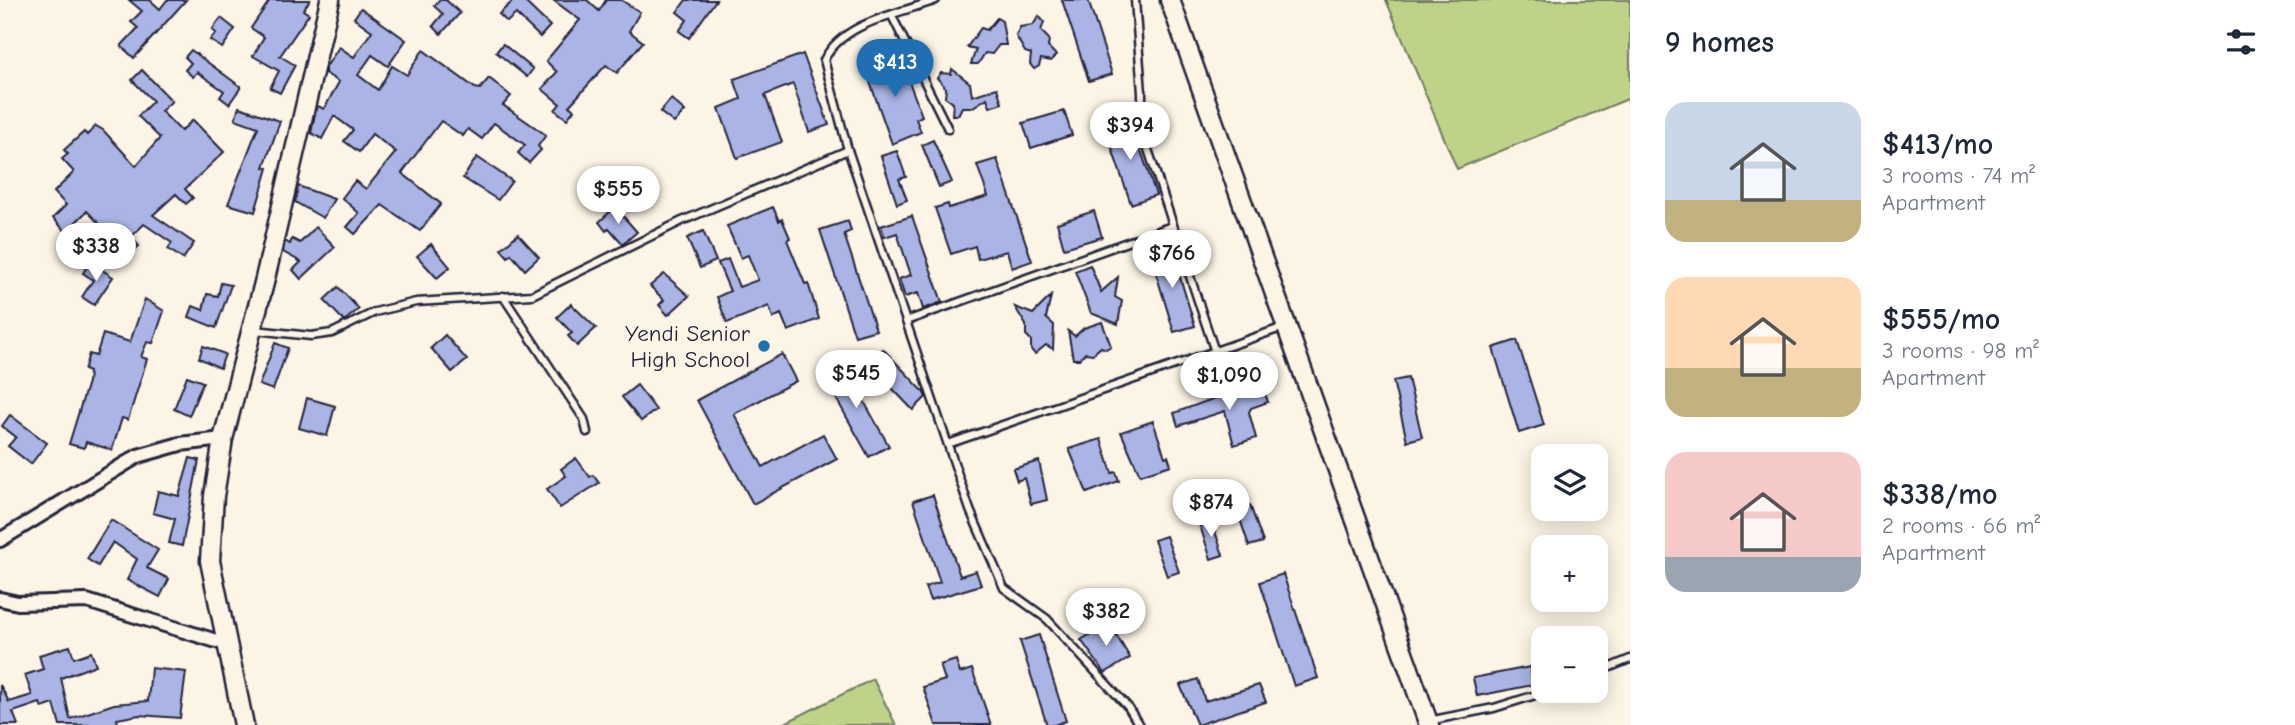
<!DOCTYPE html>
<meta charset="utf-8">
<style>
:root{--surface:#fff;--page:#f2f2f3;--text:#1f2937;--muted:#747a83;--accent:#1f6fb2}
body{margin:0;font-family:"Comic Neue",sans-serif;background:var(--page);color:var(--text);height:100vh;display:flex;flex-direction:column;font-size:26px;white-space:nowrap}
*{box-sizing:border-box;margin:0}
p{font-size:23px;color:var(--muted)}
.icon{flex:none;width:38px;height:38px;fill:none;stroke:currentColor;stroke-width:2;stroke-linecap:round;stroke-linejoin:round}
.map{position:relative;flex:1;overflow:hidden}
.drawer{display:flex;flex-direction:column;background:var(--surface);width:665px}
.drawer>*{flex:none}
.buttons{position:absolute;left:1531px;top:444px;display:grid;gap:14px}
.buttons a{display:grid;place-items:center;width:77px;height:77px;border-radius:14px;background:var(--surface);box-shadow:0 4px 18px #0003;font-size:35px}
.price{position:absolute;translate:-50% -60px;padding:0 16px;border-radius:24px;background:#fff;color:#222;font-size:23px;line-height:46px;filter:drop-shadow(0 2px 4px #0008)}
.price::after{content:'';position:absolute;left:50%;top:42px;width:21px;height:16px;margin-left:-10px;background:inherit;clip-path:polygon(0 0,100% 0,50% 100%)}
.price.selected{background:var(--accent);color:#fff}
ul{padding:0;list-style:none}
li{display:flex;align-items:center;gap:21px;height:175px;padding:0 35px}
li span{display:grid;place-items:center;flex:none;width:196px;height:140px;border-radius:21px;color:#555}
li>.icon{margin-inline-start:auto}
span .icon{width:84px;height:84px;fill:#fffc;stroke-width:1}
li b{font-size:30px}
h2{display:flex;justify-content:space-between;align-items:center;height:84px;padding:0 35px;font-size:30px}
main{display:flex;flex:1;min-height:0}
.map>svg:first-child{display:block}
.green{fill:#bfd388;stroke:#707a62;stroke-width:2}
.building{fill:#aab5e6;stroke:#22223b;stroke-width:2}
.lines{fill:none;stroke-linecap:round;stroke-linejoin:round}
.lane-casing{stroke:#22223b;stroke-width:11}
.street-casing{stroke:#22223b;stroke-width:18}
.secondary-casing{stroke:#22223b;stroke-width:23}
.lane{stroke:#fcf5e5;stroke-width:6}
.street{stroke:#fcf5e5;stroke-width:12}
.secondary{stroke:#fcf5e5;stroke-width:18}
.poi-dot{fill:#1f6fb2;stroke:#fcf5e5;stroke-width:2.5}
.labels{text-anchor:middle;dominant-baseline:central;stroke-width:6;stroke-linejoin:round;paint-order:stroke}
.poi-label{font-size:23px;fill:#22223b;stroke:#fcf5e5;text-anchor:end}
</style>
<main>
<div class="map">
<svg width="1630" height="725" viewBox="0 0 1630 725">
<rect width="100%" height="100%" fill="#fcf5e5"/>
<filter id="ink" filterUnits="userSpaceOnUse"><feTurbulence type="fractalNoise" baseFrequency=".0143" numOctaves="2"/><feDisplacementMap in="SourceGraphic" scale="14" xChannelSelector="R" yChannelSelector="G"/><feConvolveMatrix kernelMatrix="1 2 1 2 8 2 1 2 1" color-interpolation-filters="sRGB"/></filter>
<g filter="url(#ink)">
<g class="green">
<path d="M 1386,0 L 1630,0 L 1630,98 L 1457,169 Z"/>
<path d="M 873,679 L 896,725 L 781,725 Z"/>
</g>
<g class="building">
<path d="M 129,0 L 150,0 L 160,9 L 167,0 L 186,0 L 134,58 L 121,46 L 138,28 L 131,22 L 142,11 Z"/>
<path d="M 270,0 L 310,0 L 303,10 L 309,14 L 280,56 L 295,65 L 280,93 L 270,88 L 279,71 L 253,56 L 264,37 L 251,28 Z"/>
<path d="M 440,0 L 446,0 L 460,13 L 441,34 L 433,26 L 443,14 L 434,6 Z"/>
<path d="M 514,0 L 523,0 L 550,26 L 540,37 L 516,14 L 507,22 L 499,14 Z"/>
<path d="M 553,0 L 587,0 L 599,11 L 606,0 L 621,0 L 640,12 L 629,31 L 643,42 L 617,73 L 606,65 L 569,106 L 574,110 L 567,119 L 555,110 L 560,104 L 542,89 L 557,72 L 546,61 L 580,20 Z"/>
<path d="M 686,0 L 716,0 L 689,38 L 679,31 L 687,20 L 677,12 Z"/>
<path d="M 1062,0 L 1088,0 L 1112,74 L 1089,81 Z"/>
<path d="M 361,8 L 406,40 L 388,66 L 372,55 L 358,75 L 378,90 L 392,66 L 407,75 L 423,50 L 475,88 L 480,89 L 489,78 L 511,96 L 503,105 L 546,135 L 538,146 L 541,150 L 529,163 L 518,153 L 525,145 L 494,123 L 482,139 L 468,129 L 463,136 L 441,121 L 402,173 L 441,204 L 420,231 L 382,205 L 355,234 L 347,227 L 359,213 L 342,198 L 355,181 L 366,189 L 396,152 L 372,134 L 359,152 L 344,141 L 353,130 L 334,116 L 322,139 L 311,133 L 316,109 L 318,106 L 324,109 L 339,82 L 325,73 L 326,67 L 339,47 L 354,57 L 372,31 L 354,18 Z"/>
<path d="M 1039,16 L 1044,22 L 1041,31 L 1049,39 L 1048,47 L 1056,55 L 1051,61 L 1041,59 L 1039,66 L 1034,69 L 1030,64 L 1031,54 L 1025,52 L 1016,36 L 1020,27 L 1033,25 Z"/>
<path d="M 221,18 L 235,29 L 222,48 L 210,40 L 216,33 L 212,30 Z"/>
<path d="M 997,18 L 1002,21 L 1006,45 L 999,45 L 992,54 L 985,53 L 978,64 L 971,64 L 976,49 L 967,47 L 981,28 L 987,30 Z"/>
<path d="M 503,44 L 533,69 L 527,77 L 496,52 Z"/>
<path d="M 191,50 L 241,87 L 229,104 L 220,97 L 224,91 L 197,72 L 193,77 L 185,70 L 191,63 L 185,57 Z"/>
<path d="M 803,54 L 829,125 L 809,132 L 793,84 L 765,95 L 782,142 L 737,158 L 719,108 L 741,99 L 734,79 Z"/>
<path d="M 899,55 L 922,116 L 916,119 L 921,132 L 892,144 L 865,68 Z"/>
<path d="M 952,69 L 970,83 L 972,96 L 997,88 L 1002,103 L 990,107 L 987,98 L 973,107 L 962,107 L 958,115 L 952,115 L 953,103 L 945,97 L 946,88 L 937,78 L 941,73 L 951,74 Z"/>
<path d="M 142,70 L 172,101 L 161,111 L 181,131 L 193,120 L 224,152 L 185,189 L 193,198 L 186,204 L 176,194 L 153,215 L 194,243 L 183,259 L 168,249 L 172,243 L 144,224 L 131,237 L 139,246 L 124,260 L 114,250 L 119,244 L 87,211 L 66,232 L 53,218 L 66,205 L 54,192 L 74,172 L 62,159 L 68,154 L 64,150 L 84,132 L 87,135 L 96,126 L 103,130 L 136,166 L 160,138 L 138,116 L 153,101 L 132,80 Z"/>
<path d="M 671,99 L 685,111 L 674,123 L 660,112 Z"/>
<path d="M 239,107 L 280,121 L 264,167 L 268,168 L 255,212 L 228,204 L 258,127 L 235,119 Z"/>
<path d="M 1064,111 L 1072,135 L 1031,148 L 1023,123 Z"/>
<path d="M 1130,119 L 1156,195 L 1131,204 L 1105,128 Z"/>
<path d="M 933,140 L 952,182 L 939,187 L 922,145 Z"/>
<path d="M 897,151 L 906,177 L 899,179 L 907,200 L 897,204 L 881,156 Z"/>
<path d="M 477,157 L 512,181 L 498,200 L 463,178 Z"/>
<path d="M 997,159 L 1032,261 L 1012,268 L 1007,251 L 978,259 L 975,246 L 951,254 L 935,208 L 948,204 L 949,208 L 988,196 L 977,165 Z"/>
<path d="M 298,186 L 334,199 L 323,218 L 295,202 Z"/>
<path d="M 615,207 L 637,232 L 623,244 L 609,228 L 606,231 L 599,222 Z"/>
<path d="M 773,207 L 779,221 L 782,219 L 790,238 L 787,240 L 805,284 L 808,283 L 819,319 L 788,331 L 781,314 L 773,318 L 769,306 L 727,323 L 717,297 L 730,291 L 718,263 L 728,259 L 739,287 L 758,280 L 748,255 L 741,258 L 727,226 Z"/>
<path d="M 1094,211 L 1102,237 L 1064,248 L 1057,223 Z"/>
<path d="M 912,216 L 942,302 L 923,309 L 918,293 L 905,297 L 899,279 L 911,275 L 897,233 L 885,237 L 881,226 Z"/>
<path d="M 848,221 L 851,231 L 844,234 L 876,330 L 855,336 L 820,230 Z"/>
<path d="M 316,227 L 335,247 L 301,279 L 293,270 L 301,262 L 283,252 L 285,241 L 290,244 L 292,239 L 300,243 Z"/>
<path d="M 703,231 L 716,261 L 700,268 L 687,238 Z"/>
<path d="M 518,234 L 539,257 L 525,270 L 511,254 L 508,257 L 501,249 Z"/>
<path d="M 431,244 L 450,267 L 437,278 L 417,256 Z"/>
<path d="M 1171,248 L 1195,326 L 1174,332 L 1150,254 Z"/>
<path d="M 90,262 L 113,277 L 94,305 L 82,297 L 93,280 L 83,273 Z"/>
<path d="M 1090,265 L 1101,292 L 1118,277 L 1115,297 L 1122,301 L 1118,324 L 1091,313 L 1075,271 Z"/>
<path d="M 664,274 L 689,296 L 668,315 L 659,305 L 664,300 L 650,286 Z"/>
<path d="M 221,283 L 231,285 L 216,328 L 189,317 L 193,306 L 203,310 L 207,294 L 218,296 Z"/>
<path d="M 338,287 L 359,309 L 344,321 L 324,300 Z"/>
<path d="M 1051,296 L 1046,318 L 1054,325 L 1053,349 L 1046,345 L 1035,354 L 1031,350 L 1031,340 L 1026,335 L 1026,325 L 1015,307 L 1033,314 Z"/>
<path d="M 145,299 L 164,311 L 153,343 L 147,342 L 141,357 L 147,359 L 128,420 L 122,418 L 112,450 L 86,442 L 84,448 L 69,444 L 88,382 L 89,372 L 84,370 L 89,354 L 96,356 L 103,334 L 130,342 Z"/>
<path d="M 571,304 L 596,328 L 577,346 L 568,336 L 572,333 L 557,317 Z"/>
<path d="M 1102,322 L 1111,346 L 1106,349 L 1101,347 L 1093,354 L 1085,353 L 1079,359 L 1073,359 L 1068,331 L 1075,336 L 1084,328 Z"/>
<path d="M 445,335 L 467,360 L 452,372 L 431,348 Z"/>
<path d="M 1517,340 L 1544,425 L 1519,433 L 1493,348 Z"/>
<path d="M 275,343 L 288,348 L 273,390 L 259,385 Z"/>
<path d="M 203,346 L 225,354 L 220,368 L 199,358 Z"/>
<path d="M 883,349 L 923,391 L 926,397 L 913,410 L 868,363 Z"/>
<path d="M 782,354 L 796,381 L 734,414 L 763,467 L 823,434 L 837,459 L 753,504 L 697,400 Z"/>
<path d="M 843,364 L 889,446 L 869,457 L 823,375 Z"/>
<path d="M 187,376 L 203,382 L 189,416 L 174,409 Z"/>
<path d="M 1408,378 L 1422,437 L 1407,441 L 1393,381 Z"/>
<path d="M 637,385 L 656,410 L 641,421 L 622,397 Z"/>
<path d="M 1262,385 L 1268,402 L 1251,408 L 1249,412 L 1256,438 L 1234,445 L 1225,411 L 1178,426 L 1174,413 L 1245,387 L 1246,390 Z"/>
<path d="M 307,398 L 335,406 L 327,436 L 299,428 Z"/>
<path d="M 10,415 L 47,443 L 31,464 L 8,446 L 16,437 L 2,426 Z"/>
<path d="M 1153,421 L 1165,457 L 1168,456 L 1171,465 L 1140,475 L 1121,432 Z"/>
<path d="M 1101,439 L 1112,473 L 1116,472 L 1119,481 L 1087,493 L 1069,449 Z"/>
<path d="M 190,458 L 199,460 L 182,546 L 169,543 L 175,519 L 153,513 L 158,491 L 179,496 Z"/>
<path d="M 576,458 L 590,477 L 593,475 L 599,483 L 560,508 L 547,489 L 566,476 L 561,469 Z"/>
<path d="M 1039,461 L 1047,500 L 1031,504 L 1024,478 L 1017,481 L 1013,469 Z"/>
<path d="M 933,495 L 960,576 L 976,571 L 981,585 L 930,600 L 925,587 L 940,582 L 913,501 Z"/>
<path d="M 1250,505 L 1263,542 L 1249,546 L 1237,510 Z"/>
<path d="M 1211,519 L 1223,555 L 1211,559 L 1199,523 Z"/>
<path d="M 111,520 L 158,550 L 147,568 L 169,579 L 160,597 L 127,580 L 137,559 L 113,542 L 98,566 L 87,559 Z"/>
<path d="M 1166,536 L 1179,572 L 1167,576 L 1154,540 Z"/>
<path d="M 1283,574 L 1318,678 L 1294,686 L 1260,582 Z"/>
<path d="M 1109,623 L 1130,658 L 1105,673 L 1081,640 Z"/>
<path d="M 1039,635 L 1066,721 L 1054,725 L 1047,725 L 1020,641 Z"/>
<path d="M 70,646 L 74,658 L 91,652 L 96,665 L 61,678 L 70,719 L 114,704 L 148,701 L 151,668 L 186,672 L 180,718 L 139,715 L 117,719 L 118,723 L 109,725 L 60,725 L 54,704 L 42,708 L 40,703 L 13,712 L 18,725 L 0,725 L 0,685 L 9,702 L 32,695 L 25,675 L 43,669 L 39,655 Z"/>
<path d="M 956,660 L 960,673 L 972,669 L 991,725 L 936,725 L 923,687 L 945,680 L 940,665 Z"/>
<path d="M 1530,667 L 1533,685 L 1477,696 L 1473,678 Z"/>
<path d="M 1198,679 L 1205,701 L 1259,685 L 1266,702 L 1197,725 L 1180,685 Z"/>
</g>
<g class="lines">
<defs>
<g id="lane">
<path d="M 936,0 C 898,14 843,22 824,60 L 848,150 L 970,510 L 1004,588 L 1047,619 L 1128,707 L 1139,725"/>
<path d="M 1135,0 L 1142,93 L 1142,131 L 1215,352"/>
<path d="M 892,16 L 948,129"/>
<path d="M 503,296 L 584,419 L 587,432"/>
<path d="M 906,321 L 1172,226"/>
<path d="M 255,330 L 311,336 L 332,333 L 375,312 L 416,302 L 532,295 L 682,221 L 848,150"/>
<path d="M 948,444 L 1284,327"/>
<path d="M 1596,673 L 1630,659"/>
<path d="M 1428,721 L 1494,708 L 1548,691"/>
</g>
<g id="street">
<path d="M 0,540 L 138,456 L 180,444 L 223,439"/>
<path d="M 0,599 L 18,603 L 87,601 L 226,644"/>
</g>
<g id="secondary">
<path d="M 1170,0 L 1429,725"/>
<path d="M 244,725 L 210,561 L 214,496 L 223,439 L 264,283 L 330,0"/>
</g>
</defs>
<use href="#lane" class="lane-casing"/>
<use href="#street" class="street-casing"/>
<use href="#secondary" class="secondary-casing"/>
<use href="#lane" class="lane"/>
<use href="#street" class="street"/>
<use href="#secondary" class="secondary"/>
</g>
</g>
<circle class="poi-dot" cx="764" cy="346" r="7"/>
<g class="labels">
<g class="poi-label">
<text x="750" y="333">Yendi Senior<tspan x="750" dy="26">High School</tspan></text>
</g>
</g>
</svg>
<div class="buttons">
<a><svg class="icon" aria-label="layers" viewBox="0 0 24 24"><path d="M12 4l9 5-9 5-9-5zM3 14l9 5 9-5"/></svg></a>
<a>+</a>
<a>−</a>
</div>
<b class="price selected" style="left:895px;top:99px">$413</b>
<b class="price" style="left:1130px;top:162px">$394</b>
<b class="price" style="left:618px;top:226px">$555</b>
<b class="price" style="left:96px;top:283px">$338</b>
<b class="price" style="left:1172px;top:290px">$766</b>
<b class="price" style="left:856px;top:410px">$545</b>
<b class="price" style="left:1229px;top:412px">$1,090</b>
<b class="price" style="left:1211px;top:539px">$874</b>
<b class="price" style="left:1106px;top:648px">$382</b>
</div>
<section class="drawer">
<h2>9 homes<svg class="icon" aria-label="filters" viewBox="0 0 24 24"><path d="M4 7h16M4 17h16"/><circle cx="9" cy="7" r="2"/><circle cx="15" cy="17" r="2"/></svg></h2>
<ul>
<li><span style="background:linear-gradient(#c9d6e8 70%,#c2b280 0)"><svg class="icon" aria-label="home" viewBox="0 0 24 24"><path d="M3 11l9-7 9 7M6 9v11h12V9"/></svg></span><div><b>$413/mo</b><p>3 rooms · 74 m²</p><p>Apartment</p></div></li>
<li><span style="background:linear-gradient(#ffd9b3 65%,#c2b280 0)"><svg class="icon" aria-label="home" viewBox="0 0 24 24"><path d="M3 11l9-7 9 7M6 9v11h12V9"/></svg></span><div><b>$555/mo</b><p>3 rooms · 98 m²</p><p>Apartment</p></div></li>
<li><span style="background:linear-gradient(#f6c9c9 75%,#9aa5b1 0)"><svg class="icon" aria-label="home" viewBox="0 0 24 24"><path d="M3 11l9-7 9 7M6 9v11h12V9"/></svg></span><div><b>$338/mo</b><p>2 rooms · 66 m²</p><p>Apartment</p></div></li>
</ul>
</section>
</main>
